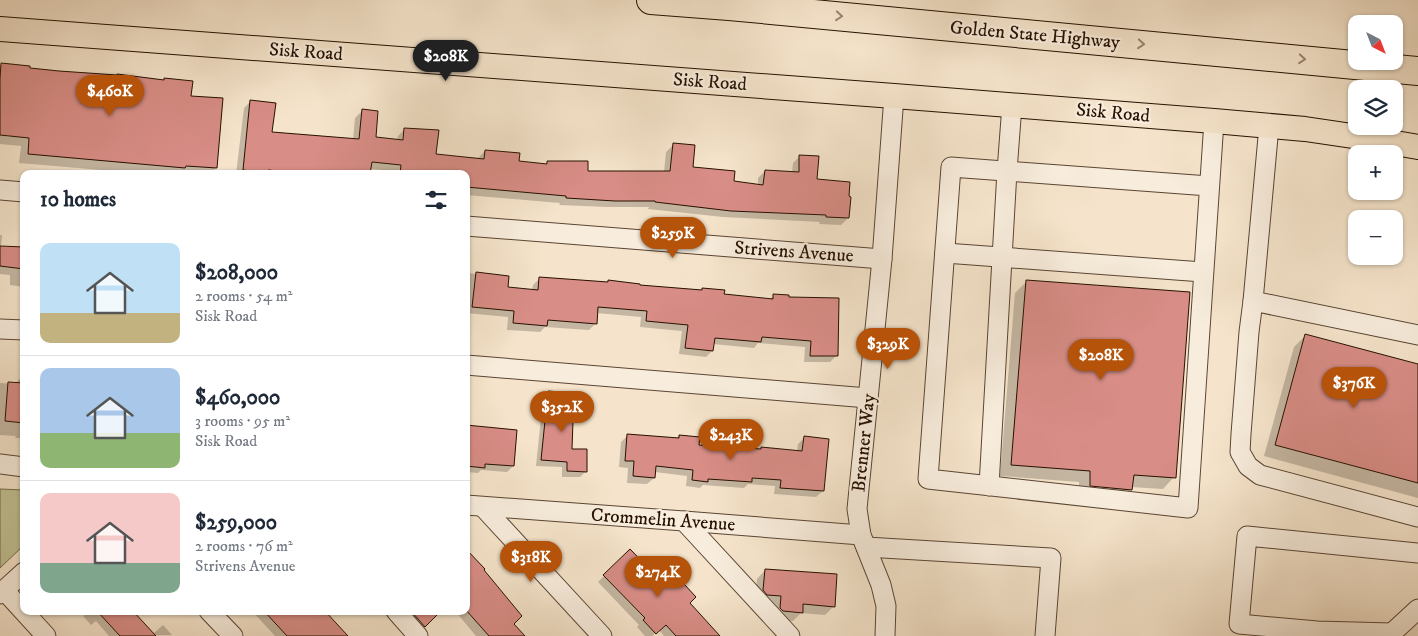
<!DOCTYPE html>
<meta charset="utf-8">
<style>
:root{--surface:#fff;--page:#f6f6f7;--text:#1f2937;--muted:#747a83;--line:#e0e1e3;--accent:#b45309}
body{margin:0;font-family:"IM FELL DW Pica",serif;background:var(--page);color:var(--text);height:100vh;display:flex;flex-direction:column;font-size:19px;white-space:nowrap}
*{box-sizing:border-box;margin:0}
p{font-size:16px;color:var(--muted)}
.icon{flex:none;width:28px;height:28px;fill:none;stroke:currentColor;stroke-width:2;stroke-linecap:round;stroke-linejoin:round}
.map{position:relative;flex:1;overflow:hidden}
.sheet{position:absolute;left:20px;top:170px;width:450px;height:445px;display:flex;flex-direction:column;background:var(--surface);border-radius:10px;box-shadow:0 1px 4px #0004}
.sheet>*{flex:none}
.needle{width:32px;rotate:138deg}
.buttons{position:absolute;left:1348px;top:15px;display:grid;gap:10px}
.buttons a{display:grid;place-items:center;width:55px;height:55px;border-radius:10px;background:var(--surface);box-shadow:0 1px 4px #0004;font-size:25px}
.price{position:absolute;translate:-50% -42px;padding:0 11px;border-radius:18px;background:var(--accent);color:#fff;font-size:16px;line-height:32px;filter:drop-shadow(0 1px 2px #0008)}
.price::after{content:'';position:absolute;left:50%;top:30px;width:15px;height:11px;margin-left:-8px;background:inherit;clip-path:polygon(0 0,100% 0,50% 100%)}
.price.current{background:#222;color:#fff}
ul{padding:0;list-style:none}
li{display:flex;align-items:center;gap:15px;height:125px;padding:0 20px}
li+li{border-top:1px solid var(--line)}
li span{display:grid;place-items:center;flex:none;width:140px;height:100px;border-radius:10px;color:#555}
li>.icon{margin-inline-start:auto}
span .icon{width:60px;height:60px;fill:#fffc;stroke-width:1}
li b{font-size:21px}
h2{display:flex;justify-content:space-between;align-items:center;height:60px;padding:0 20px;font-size:21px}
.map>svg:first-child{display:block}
.green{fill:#c1c294;stroke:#74694a}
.shadow{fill:#0003}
.building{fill:#d88d86;stroke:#261000}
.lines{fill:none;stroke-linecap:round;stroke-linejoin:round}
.minor-casing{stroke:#5a4533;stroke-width:21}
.major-casing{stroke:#261000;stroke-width:26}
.highway-casing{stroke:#261000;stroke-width:30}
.minor{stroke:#f8eddd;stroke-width:19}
.major{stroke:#f5e4cb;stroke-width:24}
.highway{stroke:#f5e4cb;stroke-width:28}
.oneway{stroke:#988570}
.labels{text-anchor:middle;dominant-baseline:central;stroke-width:4.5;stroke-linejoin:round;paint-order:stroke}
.street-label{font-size:19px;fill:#261000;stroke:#f8eddd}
</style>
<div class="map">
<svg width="1418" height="636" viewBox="0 0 1418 636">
<rect width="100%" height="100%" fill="#f5e4cb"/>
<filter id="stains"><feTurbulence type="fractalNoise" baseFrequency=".004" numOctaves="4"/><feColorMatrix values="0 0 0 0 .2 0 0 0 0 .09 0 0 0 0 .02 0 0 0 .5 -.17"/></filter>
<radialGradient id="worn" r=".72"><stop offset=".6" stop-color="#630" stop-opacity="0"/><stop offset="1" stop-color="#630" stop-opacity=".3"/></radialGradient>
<path class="green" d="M 0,489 L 24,490 L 24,545 L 0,568 Z"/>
<g class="shadow">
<path d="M 2,65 L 190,97 L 216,168 L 210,174 L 148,174 L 19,163 L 21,146 L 0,144 L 0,66 Z"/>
<path d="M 251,101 L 271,134 L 353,140 L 355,118 L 362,111 L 374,138 L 397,140 L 398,136 L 405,129 L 435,155 L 478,158 L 485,151 L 518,162 L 545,165 L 548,162 L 586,172 L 664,172 L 666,152 L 673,145 L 692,168 L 732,182 L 758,185 L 758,178 L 765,171 L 792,173 L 793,163 L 800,156 L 816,180 L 848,218 L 841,225 L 819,224 L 820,222 L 723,217 L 648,209 L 649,207 L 607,207 L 559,205 L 560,203 L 466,195 L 466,174 L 394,174 L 394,171 L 370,169 L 369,174 L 236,174 L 244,108 Z"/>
<path d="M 0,235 L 2,235 L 1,247 L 24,249 L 24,287 L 10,285 L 10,275 L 0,274 Z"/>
<path d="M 466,273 L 507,277 L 506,288 L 532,290 L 533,285 L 539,279 L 606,283 L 608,282 L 638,286 L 700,291 L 703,289 L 723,296 L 769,300 L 774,295 L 837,355 L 830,362 L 804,362 L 805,347 L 758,343 L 754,348 L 713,344 L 712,351 L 706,357 L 679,354 L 682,331 L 640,327 L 641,317 L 596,313 L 596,323 L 589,330 L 545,327 L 540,332 L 507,330 L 508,317 L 466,313 Z"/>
<path d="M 1027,281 L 1174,477 L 1163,489 L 1131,487 L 1131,490 L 1119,501 L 1079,497 L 1079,482 L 1000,476 L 1015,293 Z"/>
<path d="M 1306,335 L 1418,366 L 1418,498 L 1264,456 L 1294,347 Z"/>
<path d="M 24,374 L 24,438 L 15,438 L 16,436 L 0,435 L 0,383 L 15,384 Z"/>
<path d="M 549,392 L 571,450 L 586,471 L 580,477 L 562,477 L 562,467 L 536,466 L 543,398 Z"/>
<path d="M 466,426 L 513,466 L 507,472 L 481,470 L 478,473 L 466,472 Z"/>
<path d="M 628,435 L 676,439 L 679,436 L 697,446 L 797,451 L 798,444 L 804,438 L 823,491 L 816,497 L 774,494 L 775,486 L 748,484 L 744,488 L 703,485 L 700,488 L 686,486 L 687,476 L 655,472 L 654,478 L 647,484 L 627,483 L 628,468 L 619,467 L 621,442 Z"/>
<path d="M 466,551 L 512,624 L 523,636 L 476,636 L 455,611 L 466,611 Z"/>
<path d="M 630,551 L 661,583 L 688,603 L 716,636 L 664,636 L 659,630 L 652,636 L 645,636 L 637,627 L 639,625 L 598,582 Z"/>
<path d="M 765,570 L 834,606 L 825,615 L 801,613 L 793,621 L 774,620 L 755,600 L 757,579 Z"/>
<path d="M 82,611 L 132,611 L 153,634 L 163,625 L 172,635 L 109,636 L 96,621 L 91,625 L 83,616 L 85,615 Z"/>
<path d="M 252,611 L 318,611 L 347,636 L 275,636 Z"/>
<path d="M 410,611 L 440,611 L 417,632 L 404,617 Z"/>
</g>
<g class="building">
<path d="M 1,63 L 30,66 L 30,68 L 59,71 L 117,75 L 117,74 L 164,80 L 164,78 L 193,81 L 191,96 L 223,98 L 217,168 L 186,166 L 185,168 L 28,154 L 29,138 L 0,135 L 0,79 Z"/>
<path d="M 250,100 L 276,103 L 272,132 L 359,139 L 362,109 L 378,111 L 376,137 L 403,140 L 404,128 L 439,130 L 436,154 L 484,159 L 485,150 L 520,153 L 519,161 L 547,164 L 547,161 L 588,161 L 588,171 L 670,171 L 673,143 L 695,145 L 693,167 L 735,171 L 734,181 L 763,185 L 765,170 L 799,172 L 799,155 L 819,156 L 817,179 L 850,182 L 849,196 L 851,197 L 849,218 L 826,217 L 826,215 L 731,211 L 655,202 L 655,201 L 615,201 L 566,198 L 566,196 L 466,187 L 466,174 L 400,174 L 401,165 L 372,162 L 370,174 L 310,174 L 268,170 L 268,173 L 243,170 Z"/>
<path d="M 0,246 L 24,247 L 24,269 L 0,266 Z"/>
<path d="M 476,272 L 509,276 L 508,287 L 538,290 L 539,277 L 608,282 L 608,280 L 640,284 L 640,285 L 702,290 L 702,288 L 725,290 L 724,294 L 773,299 L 773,294 L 789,295 L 789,297 L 839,298 L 838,356 L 810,356 L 811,341 L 762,337 L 761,342 L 715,338 L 713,351 L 685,348 L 688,325 L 646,321 L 647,311 L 598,307 L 597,324 L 548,320 L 547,326 L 513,323 L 514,311 L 472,307 Z"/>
<path d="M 1026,280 L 1190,292 L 1176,478 L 1134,475 L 1132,490 L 1090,486 L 1090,471 L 1011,465 Z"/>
<path d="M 1305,334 L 1418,364 L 1418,483 L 1275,445 Z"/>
<path d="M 8,382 L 24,383 L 24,423 L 5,421 Z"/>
<path d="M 548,391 L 574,393 L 572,449 L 587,449 L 587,472 L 567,471 L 567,462 L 541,460 Z"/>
<path d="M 466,425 L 517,430 L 514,466 L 485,464 L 485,468 L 466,466 Z"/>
<path d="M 627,434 L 679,438 L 679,435 L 700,437 L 699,445 L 761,449 L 761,447 L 802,451 L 804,436 L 829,439 L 824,491 L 780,488 L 781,480 L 752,478 L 752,482 L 708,479 L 708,482 L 692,480 L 693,470 L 656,466 L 655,478 L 633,476 L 634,461 L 625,461 Z"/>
<path d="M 466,549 L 485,569 L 484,570 L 522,616 L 514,624 L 525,636 L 489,636 L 466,610 Z"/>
<path d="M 630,549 L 661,581 L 672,571 L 696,597 L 690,603 L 720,636 L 676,636 L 666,625 L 656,634 L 643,620 L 645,618 L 603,575 Z"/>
<path d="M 765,569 L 837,574 L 835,607 L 803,604 L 803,613 L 783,611 L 780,608 L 781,596 L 767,595 L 763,590 Z"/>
<path d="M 97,611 L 133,611 L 156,636 L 120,636 Z"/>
<path d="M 264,611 L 325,611 L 348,636 L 287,636 Z"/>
<path d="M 411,611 L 441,611 L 425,627 Z"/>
</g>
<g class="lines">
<defs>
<g id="minor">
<path d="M 1269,126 L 1253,301 L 1418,335"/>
<path d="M 1209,186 L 951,167 L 928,479 L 1188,508 L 1214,121"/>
<path d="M 0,190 L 24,192"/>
<path d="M 466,226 L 882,259"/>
<path d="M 945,253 L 1203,272"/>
<path d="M 1253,301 L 1249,332 L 1241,434 L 1240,452 L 1248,466 L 1260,475 L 1418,517"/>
<path d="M 0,329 L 24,330"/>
<path d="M 466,365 L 868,398"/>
<path d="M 0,464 L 24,467"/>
<path d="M 989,486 L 1007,171 L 1012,105"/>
<path d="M 466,505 L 684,521 L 861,535"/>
<path d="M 483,507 L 602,636"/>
<path d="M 684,521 L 790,636"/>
<path d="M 866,547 L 1051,558 L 1045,636"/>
<path d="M 1418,553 L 1247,536 L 1239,624 L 1317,631 L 1392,633 L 1418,609"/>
<path d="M 4,590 L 46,636"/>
<path d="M 0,594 L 24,572"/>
<path d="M 209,611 L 233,636"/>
<path d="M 396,611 L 418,636"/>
<path d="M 885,636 L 886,606 L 881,585 L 861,535 L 857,509 L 882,259 L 894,96"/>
</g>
<path id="major" d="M 0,29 L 894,96 L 1214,121 L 1305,129 L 1366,138 L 1418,147"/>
<path id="highway" d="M 651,0 L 729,6 L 1418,71"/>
</defs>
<use href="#minor" class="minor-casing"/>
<use href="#major" class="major-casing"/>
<use href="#highway" class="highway-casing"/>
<use href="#minor" class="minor"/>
<use href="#major" class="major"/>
<use href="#highway" class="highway"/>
</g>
<defs><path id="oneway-chevron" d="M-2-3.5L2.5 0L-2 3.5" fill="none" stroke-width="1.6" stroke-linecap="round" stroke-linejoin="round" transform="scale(1.25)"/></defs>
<g class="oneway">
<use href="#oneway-chevron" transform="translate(839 16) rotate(5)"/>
<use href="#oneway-chevron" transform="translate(1141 44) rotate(5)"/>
<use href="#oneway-chevron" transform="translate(1302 59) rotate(5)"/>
</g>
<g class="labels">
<g class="street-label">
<text transform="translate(1035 35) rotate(5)">Golden State Highway</text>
<text transform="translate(306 52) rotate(4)">Sisk Road</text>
<text transform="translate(710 82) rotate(4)">Sisk Road</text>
<text transform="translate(1113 113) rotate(5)">Sisk Road</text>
<text transform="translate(794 252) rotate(4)">Strivens Avenue</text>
<text transform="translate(864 443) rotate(-84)">Brenner Way</text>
<text transform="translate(663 520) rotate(4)">Crommelin Avenue</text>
</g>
</g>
<rect width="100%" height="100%" filter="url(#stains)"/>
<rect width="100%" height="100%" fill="url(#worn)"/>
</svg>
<div class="buttons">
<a><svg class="needle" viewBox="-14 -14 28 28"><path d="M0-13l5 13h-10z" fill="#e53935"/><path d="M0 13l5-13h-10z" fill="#747a83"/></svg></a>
<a><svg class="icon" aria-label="layers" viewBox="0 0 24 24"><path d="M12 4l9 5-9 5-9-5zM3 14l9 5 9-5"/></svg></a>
<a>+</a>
<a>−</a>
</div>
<b class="price current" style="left:446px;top:82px">$208K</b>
<b class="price" style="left:110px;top:117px">$460K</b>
<b class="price" style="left:673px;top:259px">$259K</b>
<b class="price" style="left:888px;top:370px">$329K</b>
<b class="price" style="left:1101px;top:381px">$208K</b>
<b class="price" style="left:1354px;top:409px">$376K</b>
<b class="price" style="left:562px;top:433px">$352K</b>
<b class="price" style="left:731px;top:461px">$243K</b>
<b class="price" style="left:531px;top:583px">$318K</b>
<b class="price" style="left:658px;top:598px">$274K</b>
<section class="sheet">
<h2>10 homes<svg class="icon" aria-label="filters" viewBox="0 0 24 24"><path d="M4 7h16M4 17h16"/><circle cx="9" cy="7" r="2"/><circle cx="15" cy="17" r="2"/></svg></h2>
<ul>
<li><span style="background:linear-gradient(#bfe0f5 70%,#c2b280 0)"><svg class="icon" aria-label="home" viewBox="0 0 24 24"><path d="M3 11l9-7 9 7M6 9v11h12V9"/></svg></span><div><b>$208,000</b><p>2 rooms · 54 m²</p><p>Sisk Road</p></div></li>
<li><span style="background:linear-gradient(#a9c7e8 65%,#8fb573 0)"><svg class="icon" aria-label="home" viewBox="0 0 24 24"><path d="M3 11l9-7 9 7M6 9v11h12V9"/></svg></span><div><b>$460,000</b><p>3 rooms · 95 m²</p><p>Sisk Road</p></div></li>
<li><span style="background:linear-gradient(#f6c9c9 70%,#7fa58c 0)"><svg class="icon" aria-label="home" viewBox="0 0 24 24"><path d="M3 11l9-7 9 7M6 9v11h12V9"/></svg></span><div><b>$259,000</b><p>2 rooms · 76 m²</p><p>Strivens Avenue</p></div></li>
</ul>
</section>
</div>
